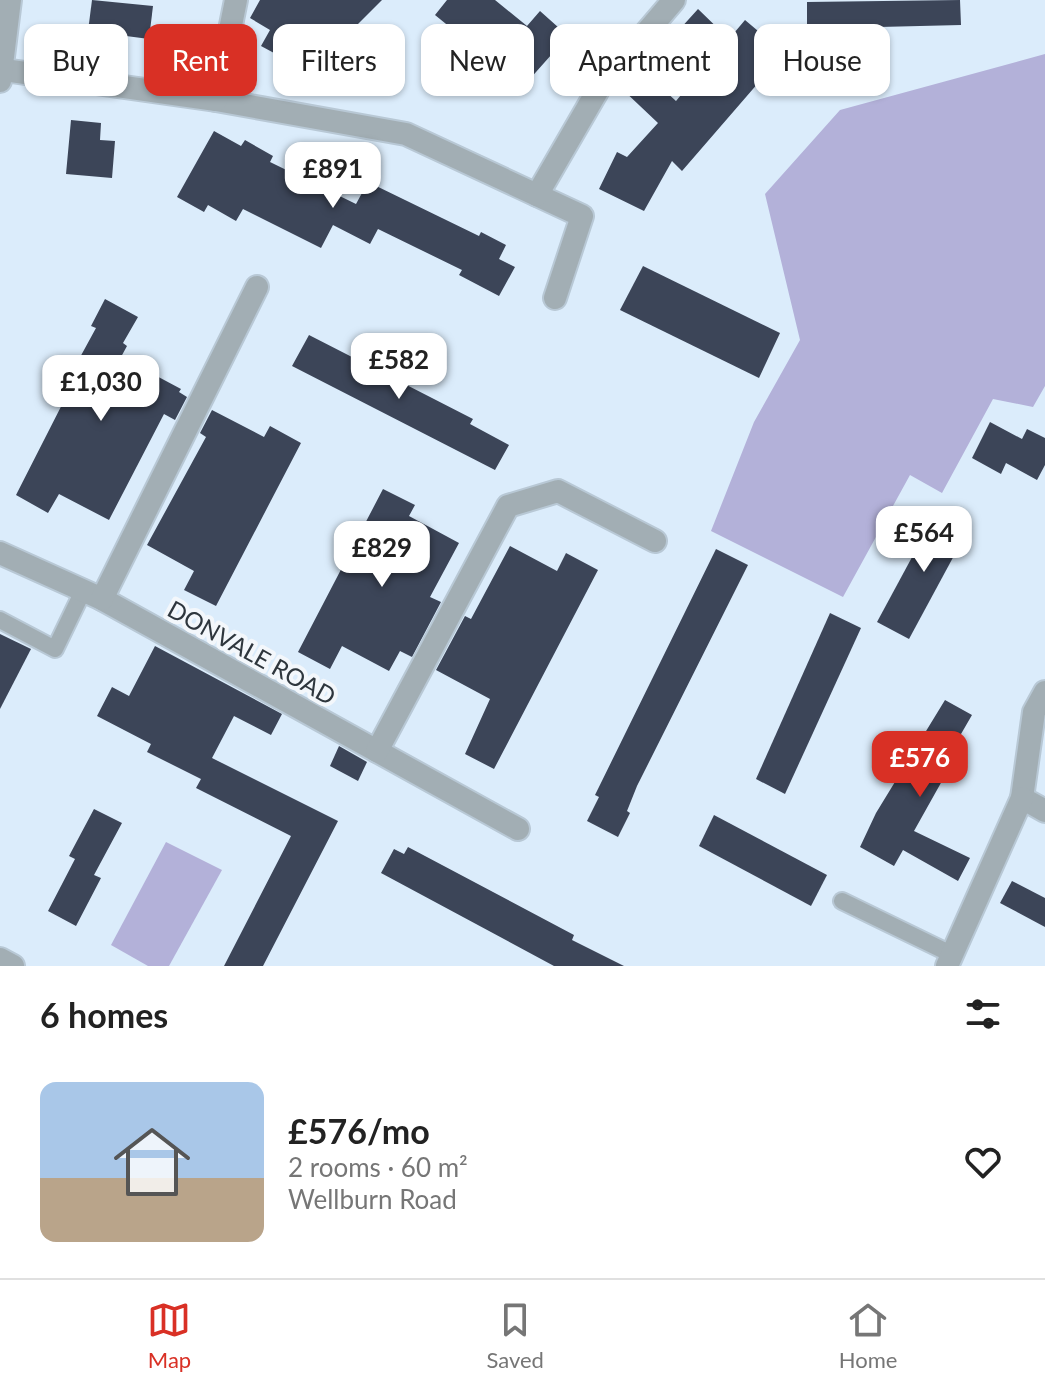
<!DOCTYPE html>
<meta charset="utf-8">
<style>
:root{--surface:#fff;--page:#f2f2f2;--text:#222;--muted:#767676;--line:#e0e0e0;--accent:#d93025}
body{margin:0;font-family:Lato,sans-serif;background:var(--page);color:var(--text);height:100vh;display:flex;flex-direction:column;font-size:30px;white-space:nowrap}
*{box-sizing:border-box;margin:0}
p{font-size:26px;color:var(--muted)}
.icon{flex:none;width:44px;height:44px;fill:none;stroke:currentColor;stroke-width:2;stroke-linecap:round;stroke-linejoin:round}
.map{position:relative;height:966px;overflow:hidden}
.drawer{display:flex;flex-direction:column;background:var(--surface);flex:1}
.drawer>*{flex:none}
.hud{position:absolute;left:24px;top:24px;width:998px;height:72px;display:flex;gap:16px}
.price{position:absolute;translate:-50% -68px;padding:0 18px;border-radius:16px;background:#fff;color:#222;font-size:26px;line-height:52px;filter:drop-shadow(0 2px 4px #0008)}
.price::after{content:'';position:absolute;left:50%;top:48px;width:24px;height:18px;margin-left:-12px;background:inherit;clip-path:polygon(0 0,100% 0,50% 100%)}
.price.current{background:var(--accent);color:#fff}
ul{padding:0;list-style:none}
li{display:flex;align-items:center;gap:24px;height:200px;padding:0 40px}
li+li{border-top:2px solid var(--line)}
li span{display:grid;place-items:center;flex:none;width:224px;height:160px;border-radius:16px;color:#555}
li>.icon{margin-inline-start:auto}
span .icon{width:96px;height:96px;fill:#fffc;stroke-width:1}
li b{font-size:34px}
h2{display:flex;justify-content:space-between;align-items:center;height:96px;padding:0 40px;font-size:34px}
.pill{padding:0 28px;border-radius:16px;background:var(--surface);box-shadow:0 2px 6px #0004;font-size:28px;line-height:72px}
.pill.current{background:var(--accent);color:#fff}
.dock{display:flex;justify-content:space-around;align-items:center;height:112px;border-top:2px solid var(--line);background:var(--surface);font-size:22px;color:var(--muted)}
.dock a{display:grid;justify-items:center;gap:4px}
.dock .current{color:var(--accent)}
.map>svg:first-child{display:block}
.green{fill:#b3b1d9}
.building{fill:#3c4558}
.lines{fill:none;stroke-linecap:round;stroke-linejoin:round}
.service-casing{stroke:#b8c8d5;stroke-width:20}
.minor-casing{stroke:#b8c8d5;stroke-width:26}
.tertiary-casing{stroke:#b8c8d5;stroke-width:26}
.service{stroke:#a2aeb4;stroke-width:16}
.minor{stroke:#a2aeb4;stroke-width:22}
.tertiary{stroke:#a2aeb4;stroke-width:22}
.labels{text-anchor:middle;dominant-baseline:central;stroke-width:8;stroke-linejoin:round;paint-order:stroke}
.street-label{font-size:24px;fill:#2e363d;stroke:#f3f7fb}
</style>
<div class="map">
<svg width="1045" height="966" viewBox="0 0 1045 966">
<rect width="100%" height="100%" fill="#dbecfb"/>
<g class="green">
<path d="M 1045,54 L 1045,386 L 1033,407 L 993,399 L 942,493 L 910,475 L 843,597 L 711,531 L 754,422 L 800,340 L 765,194 L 840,110 Z"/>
<path d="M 166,842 L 222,870 L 169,966 L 148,966 L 111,945 Z"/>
</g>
<g class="building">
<path d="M 92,0 L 153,6 L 149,39 L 88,31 Z"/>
<path d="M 260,0 L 382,0 L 339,43 L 344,48 L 326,81 L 261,46 L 270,30 L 250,18 Z"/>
<path d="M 447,0 L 495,0 L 527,26 L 540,11 L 568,36 L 520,90 L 492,66 L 494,63 L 435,15 Z"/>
<path d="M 960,0 L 961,25 L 879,27 L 879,51 L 807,52 L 807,2 Z"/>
<path d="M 698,9 L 729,39 L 745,20 L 784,53 L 682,171 L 672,161 L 644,211 L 599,189 L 617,152 L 627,157 L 658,123 L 621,88 L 640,68 L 676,101 L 710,60 L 679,30 Z"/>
<path d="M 71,120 L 101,123 L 100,140 L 115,141 L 112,178 L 66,174 Z"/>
<path d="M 214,131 L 241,146 L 245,140 L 273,156 L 270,162 L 356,204 L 368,182 L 479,236 L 481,232 L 506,245 L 499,259 L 515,267 L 499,296 L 459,275 L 462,270 L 378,229 L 370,244 L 333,225 L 321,248 L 243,209 L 236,221 L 208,205 L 204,212 L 177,197 Z"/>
<path d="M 643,266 L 780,333 L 759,378 L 620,310 Z"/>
<path d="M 105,299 L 138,317 L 123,343 L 127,346 L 121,357 L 181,389 L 179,392 L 187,397 L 175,420 L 164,414 L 109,520 L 59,494 L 48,513 L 16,495 L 72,385 L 66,383 L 96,328 L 91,326 Z"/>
<path d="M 309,335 L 473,419 L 470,424 L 509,445 L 495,470 L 292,366 Z"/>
<path d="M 212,410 L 264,437 L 270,426 L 301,443 L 216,606 L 184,590 L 194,571 L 147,545 L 206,437 L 200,433 Z"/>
<path d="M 990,422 L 1022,439 L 1027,429 L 1045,438 L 1045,465 L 1037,480 L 1006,463 L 1001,474 L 972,458 Z"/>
<path d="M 383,489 L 415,505 L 409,516 L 459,543 L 430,597 L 441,602 L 412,657 L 400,651 L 389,671 L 342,646 L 330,669 L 298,652 Z"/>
<path d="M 938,509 L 970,526 L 909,639 L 877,622 Z"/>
<path d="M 510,546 L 557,571 L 566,553 L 598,570 L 494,769 L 465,754 L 490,699 L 436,670 L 465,616 L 471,619 Z"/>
<path d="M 716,549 L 748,565 L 637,786 L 627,811 L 630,813 L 618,837 L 587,821 L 599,797 L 595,795 Z"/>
<path d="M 830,613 L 861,628 L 785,794 L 756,779 Z"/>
<path d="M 0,634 L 31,649 L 0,709 Z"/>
<path d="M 155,646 L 282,714 L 271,735 L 234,716 L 212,758 L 338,821 L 263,966 L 224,966 L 291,836 L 196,788 L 201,779 L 147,752 L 151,744 L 97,716 L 112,687 L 129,696 Z"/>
<path d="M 945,700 L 972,715 L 950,753 L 956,756 L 914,831 L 970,858 L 958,881 L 903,850 L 894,866 L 860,847 L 876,813 Z"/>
<path d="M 339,746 L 367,762 L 358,781 L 330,766 Z"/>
<path d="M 94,809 L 122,823 L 94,875 L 101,878 L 76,926 L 48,911 L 75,859 L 69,856 Z"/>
<path d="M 714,815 L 827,875 L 811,906 L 699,846 Z"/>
<path d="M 408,847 L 574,935 L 572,940 L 624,966 L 554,966 L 381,873 L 394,849 L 404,854 Z"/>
<path d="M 1012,881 L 1045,898 L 1045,927 L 1000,903 Z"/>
</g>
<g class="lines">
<defs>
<g id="service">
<path d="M 0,620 L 55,649 L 83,591"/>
<path d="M 842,901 L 953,955"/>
</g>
<g id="minor">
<path d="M 4,70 L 216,100 L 406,134 L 582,216 L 555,298"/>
<path d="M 216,100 L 236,0"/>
<path d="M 537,195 L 599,88 L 674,0"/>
<path d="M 0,553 L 102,599 L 518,829"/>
<path d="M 102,599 L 257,287"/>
<path d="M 1045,692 L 1034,712 L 1022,798 L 1045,811"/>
<path d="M 377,751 L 508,506 L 558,491 L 655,541"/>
<path d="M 0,959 L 13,966"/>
<path d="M 947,966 L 1022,798"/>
</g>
<path id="tertiary" d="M 0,81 L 10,0"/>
</defs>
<use href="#service" class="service-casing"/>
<use href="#minor" class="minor-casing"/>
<use href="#tertiary" class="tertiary-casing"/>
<use href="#service" class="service"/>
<use href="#minor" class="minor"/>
<use href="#tertiary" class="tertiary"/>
</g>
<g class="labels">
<g class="street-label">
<text transform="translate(252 652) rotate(29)">DONVALE ROAD</text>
</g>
</g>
</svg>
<b class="price" style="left:333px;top:210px">£891</b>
<b class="price" style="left:399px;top:401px">£582</b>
<b class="price" style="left:101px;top:423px">£1,030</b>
<b class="price" style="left:924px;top:574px">£564</b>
<b class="price" style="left:382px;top:589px">£829</b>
<b class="price current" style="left:920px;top:799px">£576</b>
<div class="hud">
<a class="pill">Buy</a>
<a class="pill current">Rent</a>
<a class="pill">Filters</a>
<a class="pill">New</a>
<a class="pill">Apartment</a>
<a class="pill">House</a>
</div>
</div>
<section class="drawer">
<h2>6 homes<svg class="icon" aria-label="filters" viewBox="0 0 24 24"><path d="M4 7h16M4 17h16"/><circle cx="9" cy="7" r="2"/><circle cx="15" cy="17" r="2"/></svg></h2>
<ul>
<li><span style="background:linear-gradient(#a9c7e8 60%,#b9a48a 0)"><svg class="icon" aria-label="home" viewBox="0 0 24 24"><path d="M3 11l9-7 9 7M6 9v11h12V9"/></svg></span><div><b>£576/mo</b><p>2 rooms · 60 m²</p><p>Wellburn Road</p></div><svg class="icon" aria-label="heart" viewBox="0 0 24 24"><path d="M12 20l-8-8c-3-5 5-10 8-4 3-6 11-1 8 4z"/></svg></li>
</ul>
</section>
<nav class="dock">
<a class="current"><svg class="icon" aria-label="map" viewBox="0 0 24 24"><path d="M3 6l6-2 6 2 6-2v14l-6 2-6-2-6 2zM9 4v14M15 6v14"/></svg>Map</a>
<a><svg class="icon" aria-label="saved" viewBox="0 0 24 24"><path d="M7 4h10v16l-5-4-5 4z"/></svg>Saved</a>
<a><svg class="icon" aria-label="home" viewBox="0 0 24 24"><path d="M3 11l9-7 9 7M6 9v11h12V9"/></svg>Home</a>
</nav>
